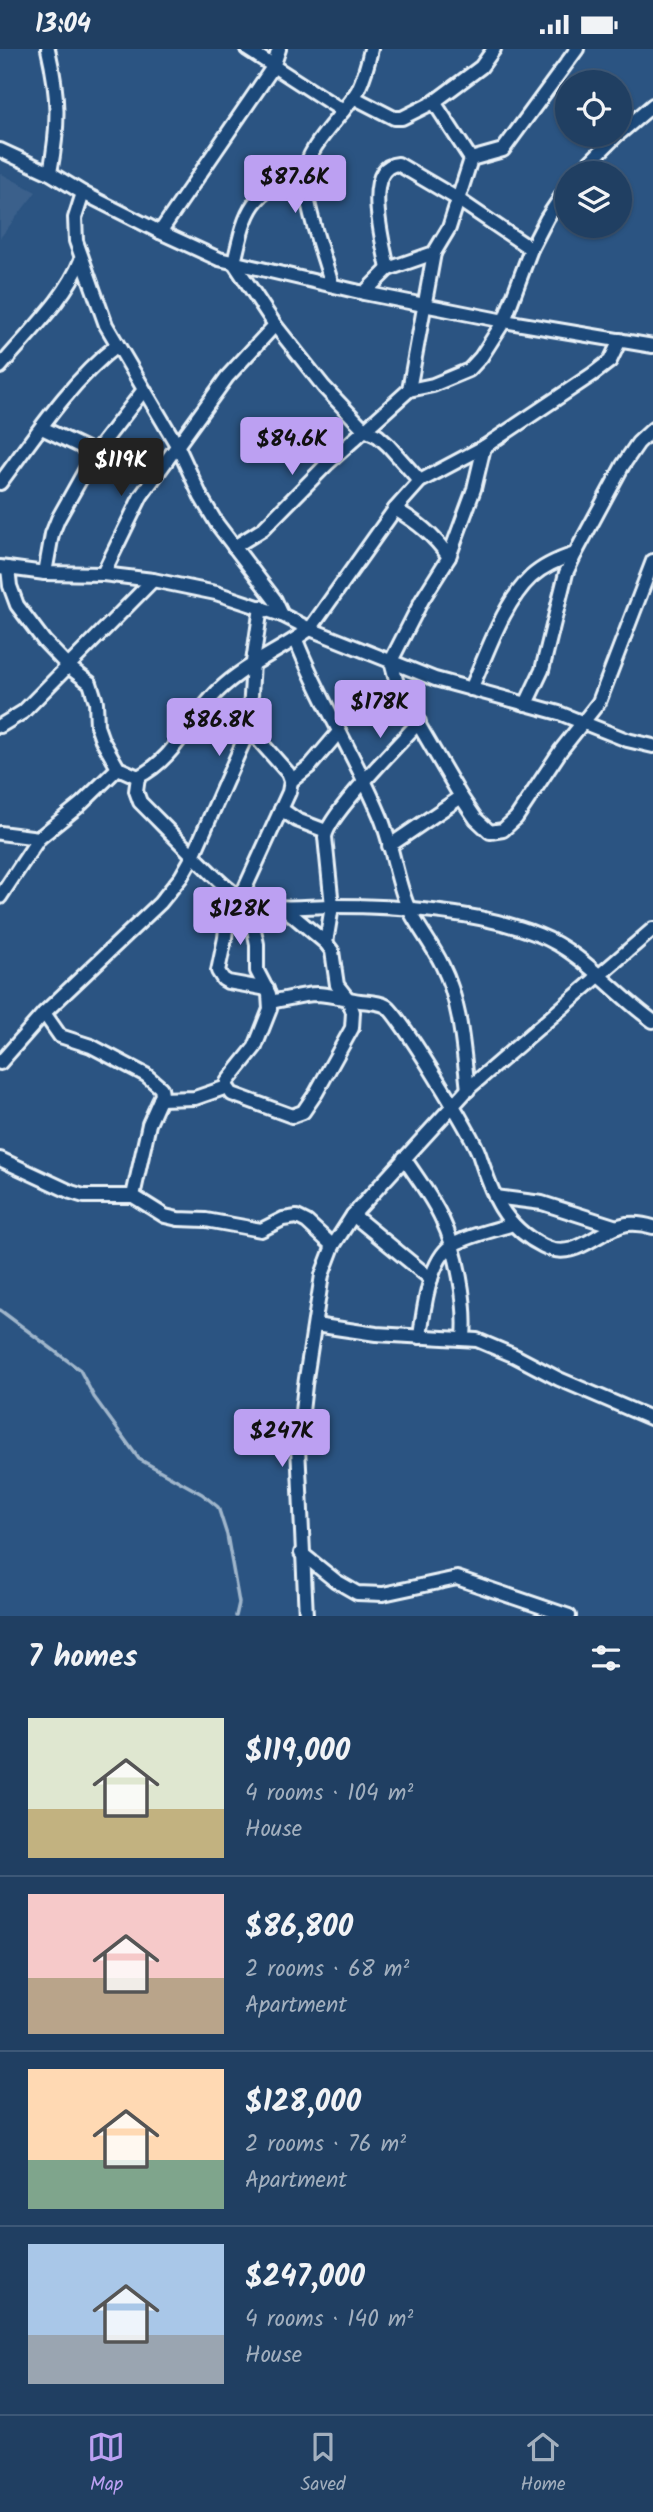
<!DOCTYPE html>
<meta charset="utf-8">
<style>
:root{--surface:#203f62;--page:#2d4a6b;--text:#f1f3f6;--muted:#a2afbe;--line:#3d5877;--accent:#bca0f2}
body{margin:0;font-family:Kalam,sans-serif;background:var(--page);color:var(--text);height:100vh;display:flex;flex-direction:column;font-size:26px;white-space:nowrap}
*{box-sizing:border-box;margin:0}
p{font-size:23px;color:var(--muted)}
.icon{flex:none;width:38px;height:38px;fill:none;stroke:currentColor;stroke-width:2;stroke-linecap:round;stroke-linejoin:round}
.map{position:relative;height:1567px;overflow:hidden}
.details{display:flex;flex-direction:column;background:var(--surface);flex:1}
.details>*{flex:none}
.controls{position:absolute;left:555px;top:21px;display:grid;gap:14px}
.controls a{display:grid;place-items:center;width:77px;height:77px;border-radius:50%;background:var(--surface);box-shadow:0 2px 5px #0004,0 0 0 2px var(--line);font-size:35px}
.price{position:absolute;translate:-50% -60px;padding:0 16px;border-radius:7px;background:var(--accent);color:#111;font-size:23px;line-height:46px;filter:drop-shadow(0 2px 4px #0008)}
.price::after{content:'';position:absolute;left:50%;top:42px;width:21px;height:16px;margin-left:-10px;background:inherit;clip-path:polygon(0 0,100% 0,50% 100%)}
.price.current{background:#222;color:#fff}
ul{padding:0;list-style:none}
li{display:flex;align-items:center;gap:21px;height:175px;padding:0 28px}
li+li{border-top:2px solid var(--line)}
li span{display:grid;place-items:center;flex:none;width:196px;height:140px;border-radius:0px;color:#555}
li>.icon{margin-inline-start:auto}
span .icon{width:84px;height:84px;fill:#fffc;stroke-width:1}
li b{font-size:30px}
h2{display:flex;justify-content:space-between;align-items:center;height:84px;padding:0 28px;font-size:30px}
.status{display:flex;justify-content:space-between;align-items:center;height:49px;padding:0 35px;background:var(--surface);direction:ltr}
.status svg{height:19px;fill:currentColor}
.menu{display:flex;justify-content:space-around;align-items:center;height:98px;border-top:2px solid var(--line);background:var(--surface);font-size:19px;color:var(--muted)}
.menu a{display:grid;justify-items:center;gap:4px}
.menu .current{color:var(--accent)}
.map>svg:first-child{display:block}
.built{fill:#3a608b}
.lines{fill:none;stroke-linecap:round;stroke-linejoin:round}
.stream{stroke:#a0b6cb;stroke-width:3.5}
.minor-casing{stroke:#e8f1f8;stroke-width:18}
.minor{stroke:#1f4a7a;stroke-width:12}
</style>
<div class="status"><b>13:04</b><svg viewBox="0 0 49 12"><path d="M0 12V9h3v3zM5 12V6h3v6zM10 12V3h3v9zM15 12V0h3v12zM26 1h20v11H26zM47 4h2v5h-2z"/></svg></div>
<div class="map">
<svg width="653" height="1567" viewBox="0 0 653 1567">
<rect width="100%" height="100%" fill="#2b5482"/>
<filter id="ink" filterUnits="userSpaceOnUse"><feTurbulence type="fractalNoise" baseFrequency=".0143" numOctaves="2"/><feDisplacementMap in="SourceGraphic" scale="14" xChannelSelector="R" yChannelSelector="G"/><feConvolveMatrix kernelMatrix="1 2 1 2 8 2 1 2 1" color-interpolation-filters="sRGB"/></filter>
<g filter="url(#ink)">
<path class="built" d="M 0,124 L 36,143 L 0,189 Z"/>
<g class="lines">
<path class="stream" d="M 0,1261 L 80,1321 L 94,1348 L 139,1410 L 202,1445 L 218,1458 L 227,1486 L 239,1554 L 236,1567"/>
<defs>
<g id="minor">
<path d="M 48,0 C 59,48 59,76 50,124"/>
<path d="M 247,0 L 343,62"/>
<path d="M 353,48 L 394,69 L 402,69 L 434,53"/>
<path d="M 620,84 L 653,56"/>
<path d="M 0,101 L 50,124 L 83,144 L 160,183 L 219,210 L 364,244 L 504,272 L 653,297"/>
<path d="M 471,110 L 503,101 L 577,0"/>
<path d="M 471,110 L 434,53 L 481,18 L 494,0"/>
<path d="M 579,124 L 617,86"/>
<path d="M 304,125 C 249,142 246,162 234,214 L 275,276 L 324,338 L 365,381 L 378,387 L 388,396 L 420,432"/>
<path d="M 83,144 L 75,169 L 76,192 L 106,276 L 178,398 L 201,448 L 217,475 L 275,551 L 282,566"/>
<path d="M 160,183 L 273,18 L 279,0"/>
<path d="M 388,220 C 384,197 361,118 398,115 L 456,149 L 531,200"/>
<path d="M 332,236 C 324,207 304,155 305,126 C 305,98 344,66 358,41 C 364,28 368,14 371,0"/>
<path d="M 364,244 L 388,220 L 434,204 L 449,179 L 471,110"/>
<path d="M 0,318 C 28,284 65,251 81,211"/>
<path d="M 409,341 L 434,204"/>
<path d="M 42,379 L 95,404"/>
<path d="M 484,398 L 474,440 L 449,508 L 422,551 L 391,612 L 399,642 L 461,748 L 476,770 L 490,783 L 503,781 L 516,769 L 561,701 L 599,653 L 653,512"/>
<path d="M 0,434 C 35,387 70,333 116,297"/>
<path d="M 395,460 C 417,473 434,486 449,508"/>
<path d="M 234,498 L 263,480 L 328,414 L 409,341 L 433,336 L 469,321 L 481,308 L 504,272 L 531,200 L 547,169 L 567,139"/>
<path d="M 0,518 L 45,524 L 103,525 L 153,531 L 216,544 L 282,566 L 310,580 L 435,630 L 559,664 L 627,691 L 653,697"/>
<path d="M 8,519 L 10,537 L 17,556 L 44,592 L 69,618 L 90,634 L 96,653 L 97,677 L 102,691 L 118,719 L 138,728 C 176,709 189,670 219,641 C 246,615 280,602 310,580 L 395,460 L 420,432 L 484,398 L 593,325 L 610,312 L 620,291"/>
<path d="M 45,524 L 52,485 L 58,470 L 95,404 L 143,342"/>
<path d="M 103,525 L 141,447 L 227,328 L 275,276"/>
<path d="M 296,591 C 319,650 354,705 379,764 C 392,793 395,826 407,856 C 416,876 432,895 442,916 C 461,954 463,999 468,1041"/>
<path d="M 471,640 C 487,605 503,554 531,528 C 544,516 559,510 575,505"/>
<path d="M 526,655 L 542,621 L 566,524 L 575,505 L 623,416 L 638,394 L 653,380"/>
<path d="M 0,677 L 23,663 L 153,531"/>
<path d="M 249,680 L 288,724 L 291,732 L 289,743 L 241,848 L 253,876 L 257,895 L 257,922 L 269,945 L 270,960 L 255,998 L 227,1033 L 227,1038 L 232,1045 L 292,1067 L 303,1063 L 316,1044 L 352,979 L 353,963 L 348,950 L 337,936 L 332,902 L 326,894 L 285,860"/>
<path d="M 138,728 L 136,742 L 140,753 C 161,774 182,796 204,817 C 215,828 226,840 240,848 C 272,864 300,857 334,857 C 398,857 479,862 539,886 C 581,902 616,946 653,972"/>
<path d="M 291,732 L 310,717 L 339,683"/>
<path d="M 281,760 L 297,771 L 326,782"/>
<path d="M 0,784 L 39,789"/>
<path d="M 389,797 L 461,748"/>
<path d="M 230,842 L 225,889 L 218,922 L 223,930 L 228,933 L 267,940"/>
<path d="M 0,848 L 39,789 L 81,755 L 118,719"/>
<path d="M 326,894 L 332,857 L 325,788 C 328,766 401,693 419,673"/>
<path d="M 271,953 C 286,950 303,945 318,945 C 332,946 346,950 360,952 C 368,953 378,953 386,957 C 399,964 472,1086 479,1105 C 492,1145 503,1177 543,1197 C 576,1214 597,1180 627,1175 C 636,1174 644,1175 653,1178"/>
<path d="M 44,964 L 60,987 L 91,997 L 146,1026 L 161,1039 L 162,1046 L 149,1075 L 133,1147"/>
<path d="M 0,1014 L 44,964 L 160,854 L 181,828 L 193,807 L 249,680 L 253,613 L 261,558"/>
<path d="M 160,1050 L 195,1049 L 227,1038"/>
<path d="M 404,1109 C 417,1129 432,1148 442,1170 C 457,1201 467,1254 464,1288"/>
<path d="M 0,1110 L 71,1143 L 84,1147 L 133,1147 L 165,1167 L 178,1170 L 206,1171 L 261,1181 L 283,1170 L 297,1168 L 307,1173 L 333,1197"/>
<path d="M 495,1148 L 542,1154 L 617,1178"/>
<path d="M 353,1166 L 431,1230"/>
<path d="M 315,1276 L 376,1285 L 477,1291 L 515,1307 L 559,1330 L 653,1370"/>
<path d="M 420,1288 C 423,1263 429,1212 451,1197 C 466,1187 495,1181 513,1175"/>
<path d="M 301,1504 L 336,1532 L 357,1544 L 383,1545 L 457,1529 L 569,1567"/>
<path d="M 306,1567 L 298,1398 L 305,1336 L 322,1226 L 333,1197 L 353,1166 L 469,1039 L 653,880"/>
</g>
</defs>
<use href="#minor" class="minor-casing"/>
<use href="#minor" class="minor"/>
</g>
</g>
</svg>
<div class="controls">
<a><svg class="icon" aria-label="locate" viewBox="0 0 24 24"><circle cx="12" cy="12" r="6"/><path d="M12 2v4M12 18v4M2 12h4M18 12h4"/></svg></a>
<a><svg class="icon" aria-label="layers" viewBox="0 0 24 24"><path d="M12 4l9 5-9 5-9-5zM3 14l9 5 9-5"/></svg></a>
</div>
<b class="price" style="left:295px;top:166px">$87.6K</b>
<b class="price" style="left:292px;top:428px">$84.6K</b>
<b class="price current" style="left:121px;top:449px">$119K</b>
<b class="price" style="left:380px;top:691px">$178K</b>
<b class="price" style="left:219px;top:709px">$86.8K</b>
<b class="price" style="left:240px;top:898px">$128K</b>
<b class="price" style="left:282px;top:1420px">$247K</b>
</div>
<section class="details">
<h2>7 homes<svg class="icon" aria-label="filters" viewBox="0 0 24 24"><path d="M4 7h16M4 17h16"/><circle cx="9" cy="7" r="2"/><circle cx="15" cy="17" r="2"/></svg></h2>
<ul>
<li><span style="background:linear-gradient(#dfe7d0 65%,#c2b280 0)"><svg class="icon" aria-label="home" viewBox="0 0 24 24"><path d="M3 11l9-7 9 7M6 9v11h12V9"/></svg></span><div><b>$119,000</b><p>4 rooms · 104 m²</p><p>House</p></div></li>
<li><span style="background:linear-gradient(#f6c9c9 60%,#b9a48a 0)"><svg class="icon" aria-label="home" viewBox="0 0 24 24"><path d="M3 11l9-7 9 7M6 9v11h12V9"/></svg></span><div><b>$86,800</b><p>2 rooms · 68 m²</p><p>Apartment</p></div></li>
<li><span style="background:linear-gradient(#ffd9b3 65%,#7fa58c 0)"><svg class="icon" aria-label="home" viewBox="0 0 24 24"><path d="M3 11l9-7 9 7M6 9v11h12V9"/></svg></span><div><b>$128,000</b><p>2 rooms · 76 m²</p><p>Apartment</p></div></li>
<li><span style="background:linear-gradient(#a9c7e8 65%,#9aa5b1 0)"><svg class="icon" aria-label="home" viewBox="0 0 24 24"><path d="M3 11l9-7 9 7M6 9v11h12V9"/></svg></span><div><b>$247,000</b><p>4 rooms · 140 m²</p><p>House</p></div></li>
</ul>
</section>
<nav class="menu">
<a class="current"><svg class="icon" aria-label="map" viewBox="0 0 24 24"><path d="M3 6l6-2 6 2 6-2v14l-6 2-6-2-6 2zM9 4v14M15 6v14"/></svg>Map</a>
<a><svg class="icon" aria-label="saved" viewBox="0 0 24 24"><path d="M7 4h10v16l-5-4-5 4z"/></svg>Saved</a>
<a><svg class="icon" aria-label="home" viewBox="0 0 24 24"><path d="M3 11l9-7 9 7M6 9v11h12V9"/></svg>Home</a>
</nav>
